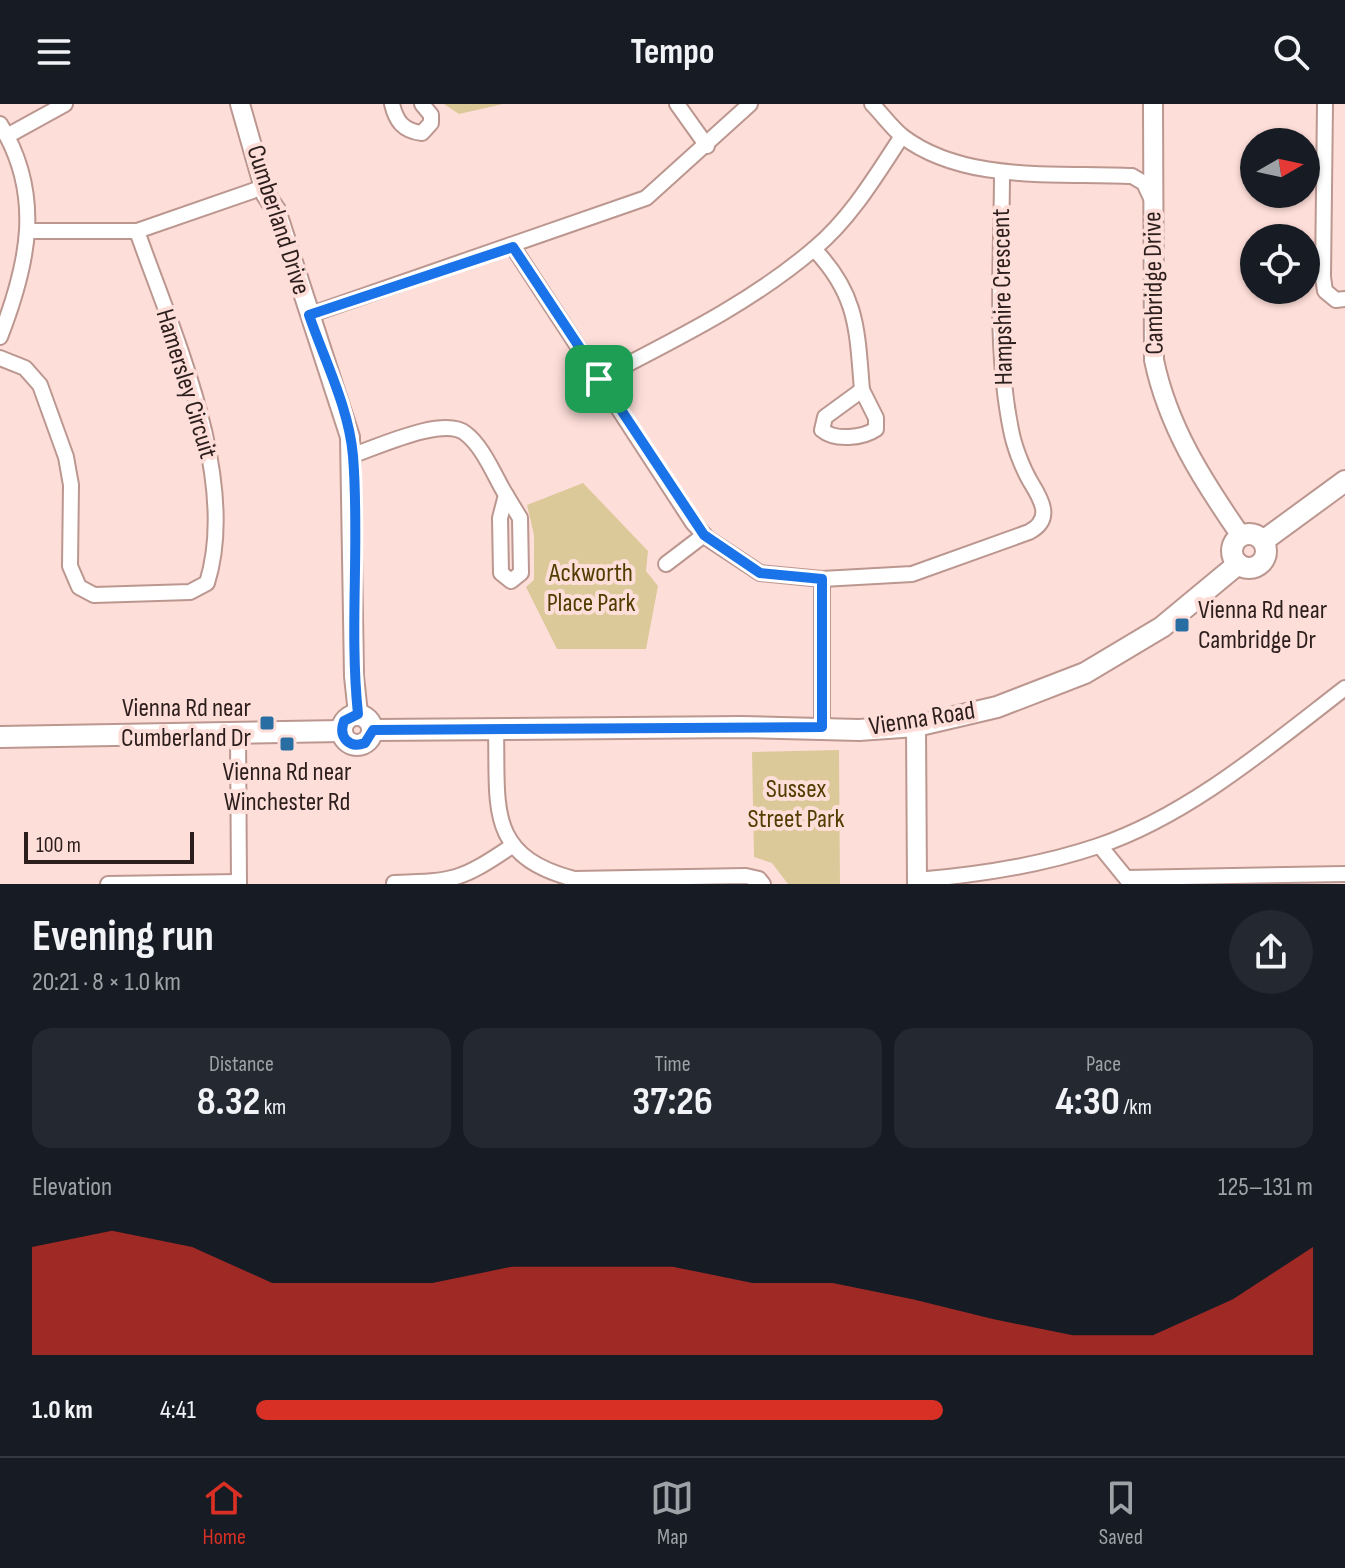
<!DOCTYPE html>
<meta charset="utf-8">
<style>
body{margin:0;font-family:"Sofia Sans Condensed",sans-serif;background:#242831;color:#f1f3f6;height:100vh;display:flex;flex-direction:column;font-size:30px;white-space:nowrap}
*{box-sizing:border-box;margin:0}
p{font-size:26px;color:#9ea1a6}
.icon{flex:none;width:44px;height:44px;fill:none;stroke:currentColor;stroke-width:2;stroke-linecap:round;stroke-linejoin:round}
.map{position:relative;height:780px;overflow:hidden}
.details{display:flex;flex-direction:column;background:#171b24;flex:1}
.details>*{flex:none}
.needle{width:52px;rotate:81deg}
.fabs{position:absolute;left:1240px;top:24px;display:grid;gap:16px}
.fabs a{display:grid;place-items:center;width:80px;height:80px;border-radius:50%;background:#171b24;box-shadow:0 2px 6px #0004;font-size:40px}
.scale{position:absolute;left:24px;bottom:20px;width:170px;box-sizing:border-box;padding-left:8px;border:4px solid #2c1e1c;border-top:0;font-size:22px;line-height:28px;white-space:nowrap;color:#2c1e1c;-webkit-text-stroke:6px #feded9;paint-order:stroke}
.pin{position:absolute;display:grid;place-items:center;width:68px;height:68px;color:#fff;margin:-34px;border-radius:16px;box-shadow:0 4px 12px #0006}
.round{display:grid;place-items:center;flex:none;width:84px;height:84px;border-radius:42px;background:#242831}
.overview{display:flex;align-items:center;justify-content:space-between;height:136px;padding:0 32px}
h1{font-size:44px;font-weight:700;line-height:60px}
.stats{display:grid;grid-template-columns:repeat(3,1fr);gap:12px;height:136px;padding:8px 32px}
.stats div{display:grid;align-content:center;border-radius:20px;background:#242831;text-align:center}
.stats b{font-size:40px;font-weight:700}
.stats small{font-size:22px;font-weight:400}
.stats p{font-size:22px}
.chart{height:224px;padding:16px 32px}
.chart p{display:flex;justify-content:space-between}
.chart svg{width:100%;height:144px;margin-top:8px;fill:#d93025;opacity:.7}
ul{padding:0 32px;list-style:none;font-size:26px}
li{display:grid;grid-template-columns:128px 96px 1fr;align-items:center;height:60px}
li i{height:20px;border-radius:10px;background:#d93025}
header{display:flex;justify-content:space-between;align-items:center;height:104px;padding:0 32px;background:#171b24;font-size:36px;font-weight:700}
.tabs{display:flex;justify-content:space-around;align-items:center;height:112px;border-top:2px solid #363941;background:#171b24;font-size:22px;color:#9ea1a6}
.tabs a{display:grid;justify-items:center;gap:4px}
.tabs .current{color:#d93025}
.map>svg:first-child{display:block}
.green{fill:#dcc99a}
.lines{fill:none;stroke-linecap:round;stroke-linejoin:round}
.minor-casing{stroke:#bb9790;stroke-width:18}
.tertiary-casing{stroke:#bb9790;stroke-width:22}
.secondary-casing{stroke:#bb9790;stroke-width:24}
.minor{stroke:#fff;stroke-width:14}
.tertiary{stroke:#fff;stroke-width:18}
.secondary{stroke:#fff;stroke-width:20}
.route-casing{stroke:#fff;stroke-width:16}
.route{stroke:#1a73e8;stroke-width:10}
.poi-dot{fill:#286ea3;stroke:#feded9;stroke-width:3}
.labels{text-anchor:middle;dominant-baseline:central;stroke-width:8;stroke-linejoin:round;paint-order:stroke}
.street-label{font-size:26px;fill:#2c1e1c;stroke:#feded9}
.park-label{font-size:26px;fill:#503d00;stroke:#feded9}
.poi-label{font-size:26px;fill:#2c1e1c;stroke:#feded9;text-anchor:start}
</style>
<header><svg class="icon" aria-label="menu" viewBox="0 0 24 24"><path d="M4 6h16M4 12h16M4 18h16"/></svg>Tempo<svg class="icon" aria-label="search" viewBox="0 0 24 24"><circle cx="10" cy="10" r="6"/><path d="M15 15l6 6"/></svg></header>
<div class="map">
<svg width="1345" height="780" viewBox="0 0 1345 780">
<rect width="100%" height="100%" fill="#feded9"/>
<g class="green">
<path d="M444,0H503L459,10Z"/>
<path d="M583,379L648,447L646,467L658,482L646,545H557L526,483L534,476V431L527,401Z"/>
<path d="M839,646L840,780H788L772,759L754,753L752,648Z"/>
</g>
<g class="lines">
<g class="minor-casing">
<g id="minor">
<path d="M392,0C396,17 403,27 422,29L431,19V11L422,0"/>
<path d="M677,0L707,42"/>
<path d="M872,0C882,10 891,23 902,32C965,80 1058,68 1132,72L1144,79L1151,94"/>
<path d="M1325,0L1323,173L1325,187L1336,196L1345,195"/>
<path d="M0,20C44,91 28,161 0,233"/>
<path d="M7,32L65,0"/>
<path d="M28,127H137L264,83"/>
<path d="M513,143L693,419L707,434L760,469L822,475L912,470L1029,428C1054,415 1041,395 1030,377C1022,363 1014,342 1011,326C994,242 1002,153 1002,68"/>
<path d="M814,145C858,191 857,226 862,286"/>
<path d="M309,211L646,94L750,0"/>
<path d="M0,254L25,264L40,281L66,353L71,381L70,462L79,483L94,491L190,488L207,479C240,374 172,227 137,127"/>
<path d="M599,275C674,236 751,199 815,144C851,114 877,70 902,32"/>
<path d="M862,286L876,314V325C863,334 835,337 822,326L825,313Z"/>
<path d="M353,351C378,343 443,312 465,329C483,342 495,373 506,391"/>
<path d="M506,391L520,414L521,469L511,477L501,469L500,414Z"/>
<path d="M666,460L704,431"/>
<path d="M822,475V623"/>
<path d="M496,627C498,703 486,752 574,775L746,772L759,775L763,780"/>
<path d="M238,630L239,780"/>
<path d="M1100,742L1126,774L1345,770"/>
<path d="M917,776C978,771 1039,762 1098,742C1188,712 1271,641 1345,584"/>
<path d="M394,779C455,777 460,777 512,742"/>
<path d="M108,780L239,778"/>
</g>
</g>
<g class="tertiary-casing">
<g id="tertiary">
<path d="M240,0L266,91L276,106L350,333L354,572L358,610"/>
<path d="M1153,0L1154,256C1168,323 1203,377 1241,432"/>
<path d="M916,622L917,780"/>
</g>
</g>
<g class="secondary-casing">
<g id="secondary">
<circle cx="1249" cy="447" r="17"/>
<path d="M1263,437L1345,377"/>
<circle cx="357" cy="626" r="15"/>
<path d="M373,626L742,623L859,626L916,622L997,603L1085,569L1162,523L1238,460"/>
<path d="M0,633L342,627"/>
</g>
</g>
<use href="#minor" class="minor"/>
<use href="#tertiary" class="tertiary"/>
<use href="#secondary" class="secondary"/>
</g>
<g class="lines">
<g class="route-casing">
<path id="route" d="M513,143L704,431L760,469L822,475V623L373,626L365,639C349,645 338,633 344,617L358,610C349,524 360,438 353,352C349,304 324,255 309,211Z"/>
</g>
<use href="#route" class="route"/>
</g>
<g class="poi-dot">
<rect x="1174" y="513" width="16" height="16" rx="4"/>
<rect x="259" y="611" width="16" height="16" rx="4"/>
<rect x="279" y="632" width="16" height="16" rx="4"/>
</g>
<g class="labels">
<g class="street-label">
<text transform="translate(278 116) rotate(72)">Cumberland Drive</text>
<text transform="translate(1154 179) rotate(-91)">Cambridge Drive</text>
<text transform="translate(1003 193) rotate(-91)">Hampshire Crescent</text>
<text transform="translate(186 280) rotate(73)">Hamersley Circuit</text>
<text transform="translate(922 615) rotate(-9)">Vienna Road</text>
</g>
<g class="park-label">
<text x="591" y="469">Ackworth<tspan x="591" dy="30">Place Park</tspan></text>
<text x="796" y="685">Sussex<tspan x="796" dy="30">Street Park</tspan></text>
</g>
<g class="poi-label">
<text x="1198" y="506">Vienna Rd near<tspan x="1198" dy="30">Cambridge Dr</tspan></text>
<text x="251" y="604" text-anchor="end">Vienna Rd near<tspan x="251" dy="30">Cumberland Dr</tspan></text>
<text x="287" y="668" text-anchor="middle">Vienna Rd near<tspan x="287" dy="30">Winchester Rd</tspan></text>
</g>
</g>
</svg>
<div class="fabs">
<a><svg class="needle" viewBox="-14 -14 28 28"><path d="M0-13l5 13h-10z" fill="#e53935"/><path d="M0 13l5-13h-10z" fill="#9ea1a6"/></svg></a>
<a><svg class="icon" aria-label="locate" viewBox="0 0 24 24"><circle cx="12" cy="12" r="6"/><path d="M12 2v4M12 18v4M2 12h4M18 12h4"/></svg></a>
</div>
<div class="scale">100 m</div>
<div class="pin" style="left:599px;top:275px;background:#1e9e55"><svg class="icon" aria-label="arrive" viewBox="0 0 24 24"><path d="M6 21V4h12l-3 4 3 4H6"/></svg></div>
</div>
<section class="details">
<div class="overview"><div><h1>Evening run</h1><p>20:21 · 8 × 1.0 km</p></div><a class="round"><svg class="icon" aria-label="share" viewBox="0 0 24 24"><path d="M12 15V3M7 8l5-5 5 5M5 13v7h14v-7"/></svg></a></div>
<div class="stats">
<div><p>Distance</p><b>8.32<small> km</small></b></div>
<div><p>Time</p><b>37:26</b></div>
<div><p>Pace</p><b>4:30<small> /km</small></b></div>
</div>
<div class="chart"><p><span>Elevation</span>125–131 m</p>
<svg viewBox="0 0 160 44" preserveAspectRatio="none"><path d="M0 44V11L10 6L20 11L30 22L40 22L50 22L60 17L70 17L80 17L90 22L100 22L110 27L120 33L130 38L140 38L150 27L160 11V44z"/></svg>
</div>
<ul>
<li><b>1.0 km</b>4:41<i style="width:65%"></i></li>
</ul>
</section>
<nav class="tabs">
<a class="current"><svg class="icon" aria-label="home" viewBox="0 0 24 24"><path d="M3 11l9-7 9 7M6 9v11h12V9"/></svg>Home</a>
<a><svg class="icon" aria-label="map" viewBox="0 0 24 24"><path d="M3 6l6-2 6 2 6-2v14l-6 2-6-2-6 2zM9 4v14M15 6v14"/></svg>Map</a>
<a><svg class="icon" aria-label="saved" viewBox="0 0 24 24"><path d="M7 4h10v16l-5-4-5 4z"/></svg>Saved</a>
</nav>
